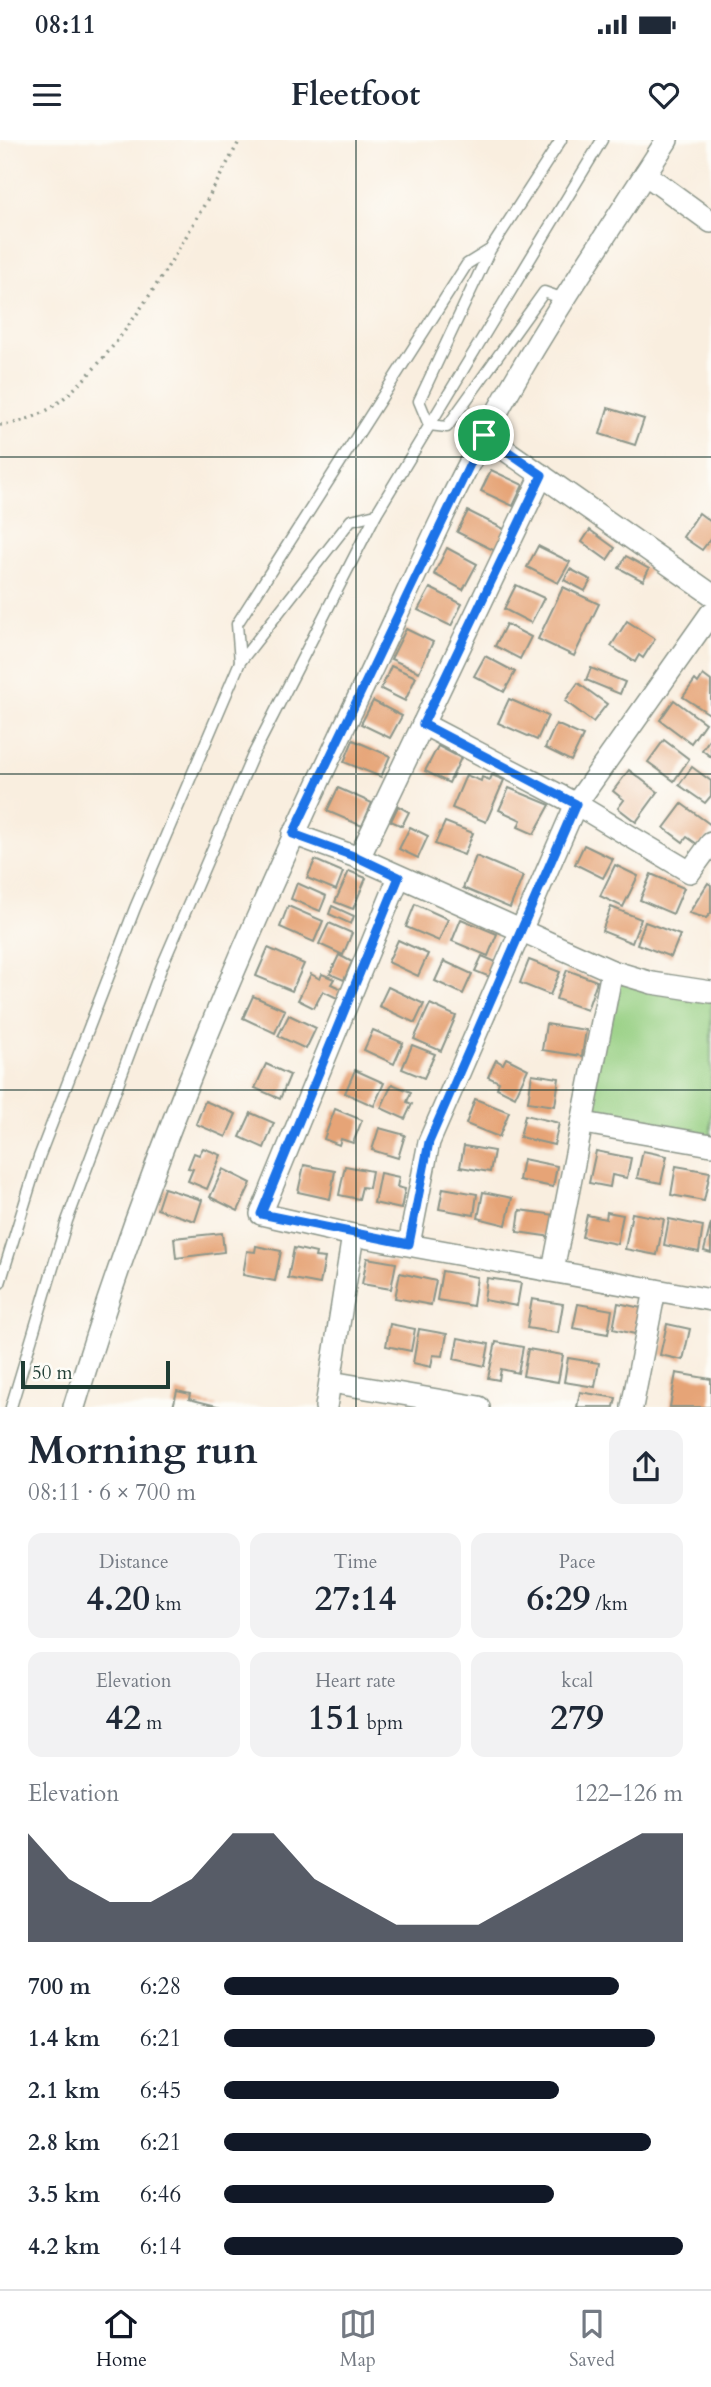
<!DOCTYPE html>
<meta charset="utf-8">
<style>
body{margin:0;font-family:Cardo,serif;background:#f2f2f3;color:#1f2937;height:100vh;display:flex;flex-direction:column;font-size:26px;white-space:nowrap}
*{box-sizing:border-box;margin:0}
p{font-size:23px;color:#747a83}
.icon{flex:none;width:38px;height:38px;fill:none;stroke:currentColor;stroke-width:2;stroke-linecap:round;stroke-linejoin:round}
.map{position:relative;height:1267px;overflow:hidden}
.sheet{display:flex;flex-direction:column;background:#fff;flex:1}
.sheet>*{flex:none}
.scale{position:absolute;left:21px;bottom:18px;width:149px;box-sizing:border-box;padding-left:7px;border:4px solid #1f3d34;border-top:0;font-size:19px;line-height:24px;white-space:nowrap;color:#1f3d34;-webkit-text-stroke:5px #fdfcf7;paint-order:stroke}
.pin{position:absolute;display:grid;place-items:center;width:60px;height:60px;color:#fff;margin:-30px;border:4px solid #fff;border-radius:50%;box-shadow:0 2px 7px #0007}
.round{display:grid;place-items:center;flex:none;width:74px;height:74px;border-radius:14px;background:#f2f2f3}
.head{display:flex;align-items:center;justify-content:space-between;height:119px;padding:0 28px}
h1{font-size:38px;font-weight:700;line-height:52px}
.figures{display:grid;grid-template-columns:repeat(3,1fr);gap:10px;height:119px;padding:7px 28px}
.figures div{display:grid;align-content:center;border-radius:14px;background:#f2f2f3;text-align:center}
.figures b{font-size:35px;font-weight:700}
.figures small{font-size:19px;font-weight:400}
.figures p{font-size:19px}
.chart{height:196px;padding:14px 28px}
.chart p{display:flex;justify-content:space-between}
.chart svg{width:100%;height:126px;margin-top:7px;fill:#111827;opacity:.7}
ul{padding:0 28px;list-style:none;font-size:23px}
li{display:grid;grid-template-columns:112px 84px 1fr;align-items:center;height:52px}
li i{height:18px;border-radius:9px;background:#111827}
.status{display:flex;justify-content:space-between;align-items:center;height:49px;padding:0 35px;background:#fff;direction:ltr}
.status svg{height:19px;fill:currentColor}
header{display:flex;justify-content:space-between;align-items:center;height:91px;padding:0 28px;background:#fff;font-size:32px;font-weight:700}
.dock{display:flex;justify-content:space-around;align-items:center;height:98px;border-top:2px solid #e0e1e3;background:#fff;font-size:19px;color:#747a83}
.dock a{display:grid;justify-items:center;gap:4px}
.dock .selected{color:#111827}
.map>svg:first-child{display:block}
.green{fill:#96cf82;stroke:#5a865b;stroke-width:2}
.building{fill:#e6a477}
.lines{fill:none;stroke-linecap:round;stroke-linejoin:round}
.lane-casing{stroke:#8c968a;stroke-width:13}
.street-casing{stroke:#8c968a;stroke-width:24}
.path{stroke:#8c968a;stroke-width:3.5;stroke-dasharray:2 5;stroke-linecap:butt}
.lane{stroke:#fff;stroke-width:10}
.street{stroke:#fff;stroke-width:21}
.route-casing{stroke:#fff;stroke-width:14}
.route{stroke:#1a73e8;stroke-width:9}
.grid{fill:none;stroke:#1f3d34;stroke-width:2;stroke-opacity:0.55}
</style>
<div class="status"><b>08:11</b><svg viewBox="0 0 49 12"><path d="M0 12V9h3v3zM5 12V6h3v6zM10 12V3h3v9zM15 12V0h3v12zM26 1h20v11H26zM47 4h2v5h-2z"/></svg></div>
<header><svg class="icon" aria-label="menu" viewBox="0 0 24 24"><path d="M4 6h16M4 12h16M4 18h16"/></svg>Fleetfoot<svg class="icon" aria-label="heart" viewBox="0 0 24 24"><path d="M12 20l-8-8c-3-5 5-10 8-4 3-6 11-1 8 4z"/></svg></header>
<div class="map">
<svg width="711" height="1267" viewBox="0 0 711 1267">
<rect width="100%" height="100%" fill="#fdfcf7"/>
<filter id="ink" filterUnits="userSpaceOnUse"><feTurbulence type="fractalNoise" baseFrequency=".0143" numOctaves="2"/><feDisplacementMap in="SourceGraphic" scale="14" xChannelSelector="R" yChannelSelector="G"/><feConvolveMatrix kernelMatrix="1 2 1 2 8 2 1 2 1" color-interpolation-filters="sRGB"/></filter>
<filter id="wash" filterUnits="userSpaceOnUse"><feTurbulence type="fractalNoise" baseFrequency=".00686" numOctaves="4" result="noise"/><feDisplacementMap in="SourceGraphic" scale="28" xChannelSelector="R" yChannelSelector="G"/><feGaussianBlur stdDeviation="1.57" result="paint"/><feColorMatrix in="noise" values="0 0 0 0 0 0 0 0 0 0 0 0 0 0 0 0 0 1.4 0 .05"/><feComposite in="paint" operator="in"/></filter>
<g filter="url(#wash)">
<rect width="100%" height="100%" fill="#f9eedf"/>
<path class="green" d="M612,831L711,852V1005L584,983Z"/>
<g id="blocks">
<g class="building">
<path d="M608,268L644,279L635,305L600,294Z"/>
<path d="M491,330L523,345L513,366L481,351Z"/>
<path d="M468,371L508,391L497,412L457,392Z"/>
<path d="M699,373L711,382V398L702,410L683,397Z"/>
<path d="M590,390L615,408L607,420L582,402Z"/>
<path d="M538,406L570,422L558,443L527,427Z"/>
<path d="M447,408L477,424L463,450L434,434Z"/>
<path d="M626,416L649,429L643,441L619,428Z"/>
<path d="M570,429L591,440L585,451L564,440Z"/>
<path d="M516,445L544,458L531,483L504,469Z"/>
<path d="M563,447L599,464L574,516L538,499Z"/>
<path d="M430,448L462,464L451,486L418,470Z"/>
<path d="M627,481L655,499L643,518L639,515L635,522L611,506Z"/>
<path d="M506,484L531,497L520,519L495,506Z"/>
<path d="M406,489L433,502L419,532L391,519Z"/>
<path d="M485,516L515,532L504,552L474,536Z"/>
<path d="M391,526L416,537L405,561L381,549Z"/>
<path d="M591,528L625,542L620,554L586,540Z"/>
<path d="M703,535L711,541V575L683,557L695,540L698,543Z"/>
<path d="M578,543L607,564L593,582L565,561Z"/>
<path d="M509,559L548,576L537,600L498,583Z"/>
<path d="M674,560L705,583L691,603L660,580Z"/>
<path d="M373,561L402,576L390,598L361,584Z"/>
<path d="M556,584L583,596L571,621L545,608Z"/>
<path d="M711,597V617L702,610Z"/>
<path d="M353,600L390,616L381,637L344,622Z"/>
<path d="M664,600L689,619L674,641L648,622Z"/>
<path d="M438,606L461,618L449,643L425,631Z"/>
<path d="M692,627L711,641V656L705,663L679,645Z"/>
<path d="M629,630L658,652L636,682L618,668L624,660L613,651Z"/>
<path d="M466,635L481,641L482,637L490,640L492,635L504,640L486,682L452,668Z"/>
<path d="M338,648L372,663L362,686L327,671Z"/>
<path d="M509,648L550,665L534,694L518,687L521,680L499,670Z"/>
<path d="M682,664L711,685V691L700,706L687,697L683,702L664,688Z"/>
<path d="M398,666L409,672L402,686L391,681Z"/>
<path d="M445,682L473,693L464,715L435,704Z"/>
<path d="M410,687L428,696L418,718L399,709Z"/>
<path d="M584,705L613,719L603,738L575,724Z"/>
<path d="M476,716L523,736L510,768L463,748Z"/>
<path d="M315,720L343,732L336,750L307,738Z"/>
<path d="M615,725L638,736L623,767L600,756Z"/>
<path d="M349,731L366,738L353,769L335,762Z"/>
<path d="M651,734L684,748L673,774L640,760Z"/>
<path d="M297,743L326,756L320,771L291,759Z"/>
<path d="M708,743L711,745V773L706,778L689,773Z"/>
<path d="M415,764L448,779L439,801L406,787Z"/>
<path d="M288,766L323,781L314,802L280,787Z"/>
<path d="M332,766L354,776L351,784L329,774Z"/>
<path d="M611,767L641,779L632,803L602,791Z"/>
<path d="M461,779L497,794L488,816L452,801Z"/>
<path d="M645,782L680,795L671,817L637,804Z"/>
<path d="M329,783L352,793L343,815L319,804Z"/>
<path d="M398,800L428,814L418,836L388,822Z"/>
<path d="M268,808L304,824L292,851L256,836Z"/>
<path d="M339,815L352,822L344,840L330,834Z"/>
<path d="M482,816L496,822L490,837L475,831Z"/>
<path d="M529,820L560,832L550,855L520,843Z"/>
<path d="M444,821L472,834L463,854L435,841Z"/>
<path d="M567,830L597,841L587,870L556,859Z"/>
<path d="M311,834L320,839L322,834L334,839L331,844L342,849L337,858L323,851L314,868L298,860Z"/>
<path d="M388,847L424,864L415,883L379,866Z"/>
<path d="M253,856L285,870L275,893L243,878Z"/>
<path d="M430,864L456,876L441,911L414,899Z"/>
<path d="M289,875L316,888L306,909L278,896Z"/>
<path d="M546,884L586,890L582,916L542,910Z"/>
<path d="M373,890L403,903L394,924L364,910Z"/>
<path d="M412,905L435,914L424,938L402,929Z"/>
<path d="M506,918L528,929L515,957L497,948L499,942L488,937L496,920L503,924Z"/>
<path d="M266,924L290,935L280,959L255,948Z"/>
<path d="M355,930L384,943L374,966L345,953Z"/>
<path d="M532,934L559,938L555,966L528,962Z"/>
<path d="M392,944L411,952L407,962L412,964L405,979L381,968Z"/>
<path d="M475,959L509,972L499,997L466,984Z"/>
<path d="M205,961L236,974L226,997L196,984Z"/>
<path d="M335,969L362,980L353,1003L341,999L339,1005L324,999Z"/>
<path d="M251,973L274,983L264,1008L240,997Z"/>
<path d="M525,975L559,983L554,1005L520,997Z"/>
<path d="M379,988L405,995L398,1018L372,1010Z"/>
<path d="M464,1006L494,1011L490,1032L460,1027Z"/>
<path d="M203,1008L221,1015L207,1049L188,1041L193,1029L188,1028L194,1013L199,1015Z"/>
<path d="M596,1011L631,1018L627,1038L612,1035L610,1047L589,1043Z"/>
<path d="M643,1011L667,1016L661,1043L637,1038Z"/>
<path d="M523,1019L557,1026L553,1047L519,1040Z"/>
<path d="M304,1025L335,1031L330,1059L298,1052Z"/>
<path d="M345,1026L372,1031L369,1048L362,1047L359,1059L339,1055Z"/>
<path d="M676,1026L710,1032L704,1061L671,1055Z"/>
<path d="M223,1029L251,1043L238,1071L210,1057Z"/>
<path d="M380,1033L399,1037L397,1047L405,1049L401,1069L374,1063Z"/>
<path d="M164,1048L202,1060L195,1081L157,1069Z"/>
<path d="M443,1048L477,1054L474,1075L439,1069Z"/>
<path d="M483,1052L512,1058L506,1085L478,1078Z"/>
<path d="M520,1070L555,1075L552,1097L517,1092Z"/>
<path d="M607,1072L623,1075L617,1104L582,1097L587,1075L606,1079Z"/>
<path d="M632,1073L664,1079L657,1115L625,1109Z"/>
<path d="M669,1079L703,1086L699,1112L664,1105Z"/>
<path d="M711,1083V1113L704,1111Z"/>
<path d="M222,1093L224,1112L176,1118L174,1098Z"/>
<path d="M256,1106L281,1111L275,1141L243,1135L247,1111L255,1112Z"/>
<path d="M294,1108L316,1113L315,1117L325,1118L320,1144L288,1138Z"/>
<path d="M367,1118L396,1123L391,1149L362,1144Z"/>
<path d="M442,1131L477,1137L473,1166L437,1160Z"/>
<path d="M400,1133L436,1141L431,1165L395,1158Z"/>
<path d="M487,1138L521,1143L517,1166L484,1160Z"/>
<path d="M532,1159L563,1164L558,1193L527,1188Z"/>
<path d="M618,1163L641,1168L635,1194L613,1189Z"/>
<path d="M578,1164L612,1170L608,1194L573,1188Z"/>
<path d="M390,1184L415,1189L411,1211L386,1206Z"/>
<path d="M667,1184L690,1189L683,1220L660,1215Z"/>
<path d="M419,1189L447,1194L443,1216L433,1215L431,1227L413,1223Z"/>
<path d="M458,1198L489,1204L485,1226L454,1219Z"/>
<path d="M496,1202L523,1207L518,1233L501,1229L499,1240L488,1238Z"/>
<path d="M528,1209L563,1215L558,1242L523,1236Z"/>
<path d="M568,1218L599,1223L595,1247L564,1242Z"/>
<path d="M676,1233L711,1239V1267H670Z"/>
<path d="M177,1251L190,1254L189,1259L221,1267H173Z"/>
<path d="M580,1252L616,1258L614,1267H577Z"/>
</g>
</g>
</g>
<g filter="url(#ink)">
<use href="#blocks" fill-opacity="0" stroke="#8c968a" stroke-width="2"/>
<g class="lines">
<g class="lane-casing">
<g id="lane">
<path d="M561,0L490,110L419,261L429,285L447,287L544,152L564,159"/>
<path d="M240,522L237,484L467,124L488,111"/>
<path d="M0,1143L39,1017L135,768L240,522L351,380L376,374"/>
<path d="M11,1267L67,1081L162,826L252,617L376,374L602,0"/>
</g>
</g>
<g class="street-casing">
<g id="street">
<path d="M645,34L711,82"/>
<path d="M484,295L711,454"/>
<path d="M423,584L576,664L690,732L711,703"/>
<path d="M293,694L359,718L612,831L652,843L711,852"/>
<path d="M359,718L542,335"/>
<path d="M399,737L261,1074L353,1095L711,1160"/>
<path d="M584,983L711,1005"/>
<path d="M409,1104L429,1002L576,664L711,473"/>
<path d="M553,1130L612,831"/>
<path d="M331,1242L479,1267"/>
<path d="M74,1267C150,1015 255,772 369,535C407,455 442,372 485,294C540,192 605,97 667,0"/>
<path d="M326,1267L353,1095"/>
<path d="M632,1267L655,1150"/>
</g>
</g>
<path class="path" d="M0,285C16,284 41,276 55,265C127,211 196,80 240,0"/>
<use href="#lane" class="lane"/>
<use href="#street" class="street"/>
</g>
</g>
<g class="lines" filter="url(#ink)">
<g class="route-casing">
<path id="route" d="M484,295L542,335L423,584L576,664L429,1002L409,1104L261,1074L399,737L359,718L293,694Z"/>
</g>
<use href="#route" class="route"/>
</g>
<path class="grid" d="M356,0V1267M0,317H711M0,634H711M0,950H711"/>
</svg>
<div class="scale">50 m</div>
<div class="pin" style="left:484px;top:295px;background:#1e9e55"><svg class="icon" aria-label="arrive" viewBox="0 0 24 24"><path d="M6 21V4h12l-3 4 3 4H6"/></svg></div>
</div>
<section class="sheet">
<div class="head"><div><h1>Morning run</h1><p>08:11 · 6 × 700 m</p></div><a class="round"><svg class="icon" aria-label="share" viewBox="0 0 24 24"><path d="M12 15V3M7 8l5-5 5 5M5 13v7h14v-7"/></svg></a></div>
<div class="figures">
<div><p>Distance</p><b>4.20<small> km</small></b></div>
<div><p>Time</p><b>27:14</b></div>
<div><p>Pace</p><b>6:29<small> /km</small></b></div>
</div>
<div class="figures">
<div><p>Elevation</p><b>42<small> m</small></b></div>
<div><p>Heart rate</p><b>151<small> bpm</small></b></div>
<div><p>kcal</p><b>279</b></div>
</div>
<div class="chart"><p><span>Elevation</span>122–126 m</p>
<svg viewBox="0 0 160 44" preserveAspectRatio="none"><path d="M0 44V6L10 22L20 30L30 30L40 22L50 6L60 6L70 22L80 30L90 38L100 38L110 38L120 30L130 22L140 14L150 6L160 6V44z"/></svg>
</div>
<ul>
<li><b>700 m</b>6:28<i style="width:86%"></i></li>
<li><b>1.4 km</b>6:21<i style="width:94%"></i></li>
<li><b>2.1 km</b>6:45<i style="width:73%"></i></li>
<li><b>2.8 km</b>6:21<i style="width:93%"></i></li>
<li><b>3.5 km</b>6:46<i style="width:72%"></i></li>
<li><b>4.2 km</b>6:14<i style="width:100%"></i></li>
</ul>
</section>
<nav class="dock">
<a class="selected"><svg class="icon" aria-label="home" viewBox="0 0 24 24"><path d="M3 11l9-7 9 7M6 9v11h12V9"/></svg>Home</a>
<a><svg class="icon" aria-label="map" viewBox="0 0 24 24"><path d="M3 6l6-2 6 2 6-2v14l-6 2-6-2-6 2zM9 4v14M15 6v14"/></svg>Map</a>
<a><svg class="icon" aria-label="saved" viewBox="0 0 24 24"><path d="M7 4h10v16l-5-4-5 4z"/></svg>Saved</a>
</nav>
